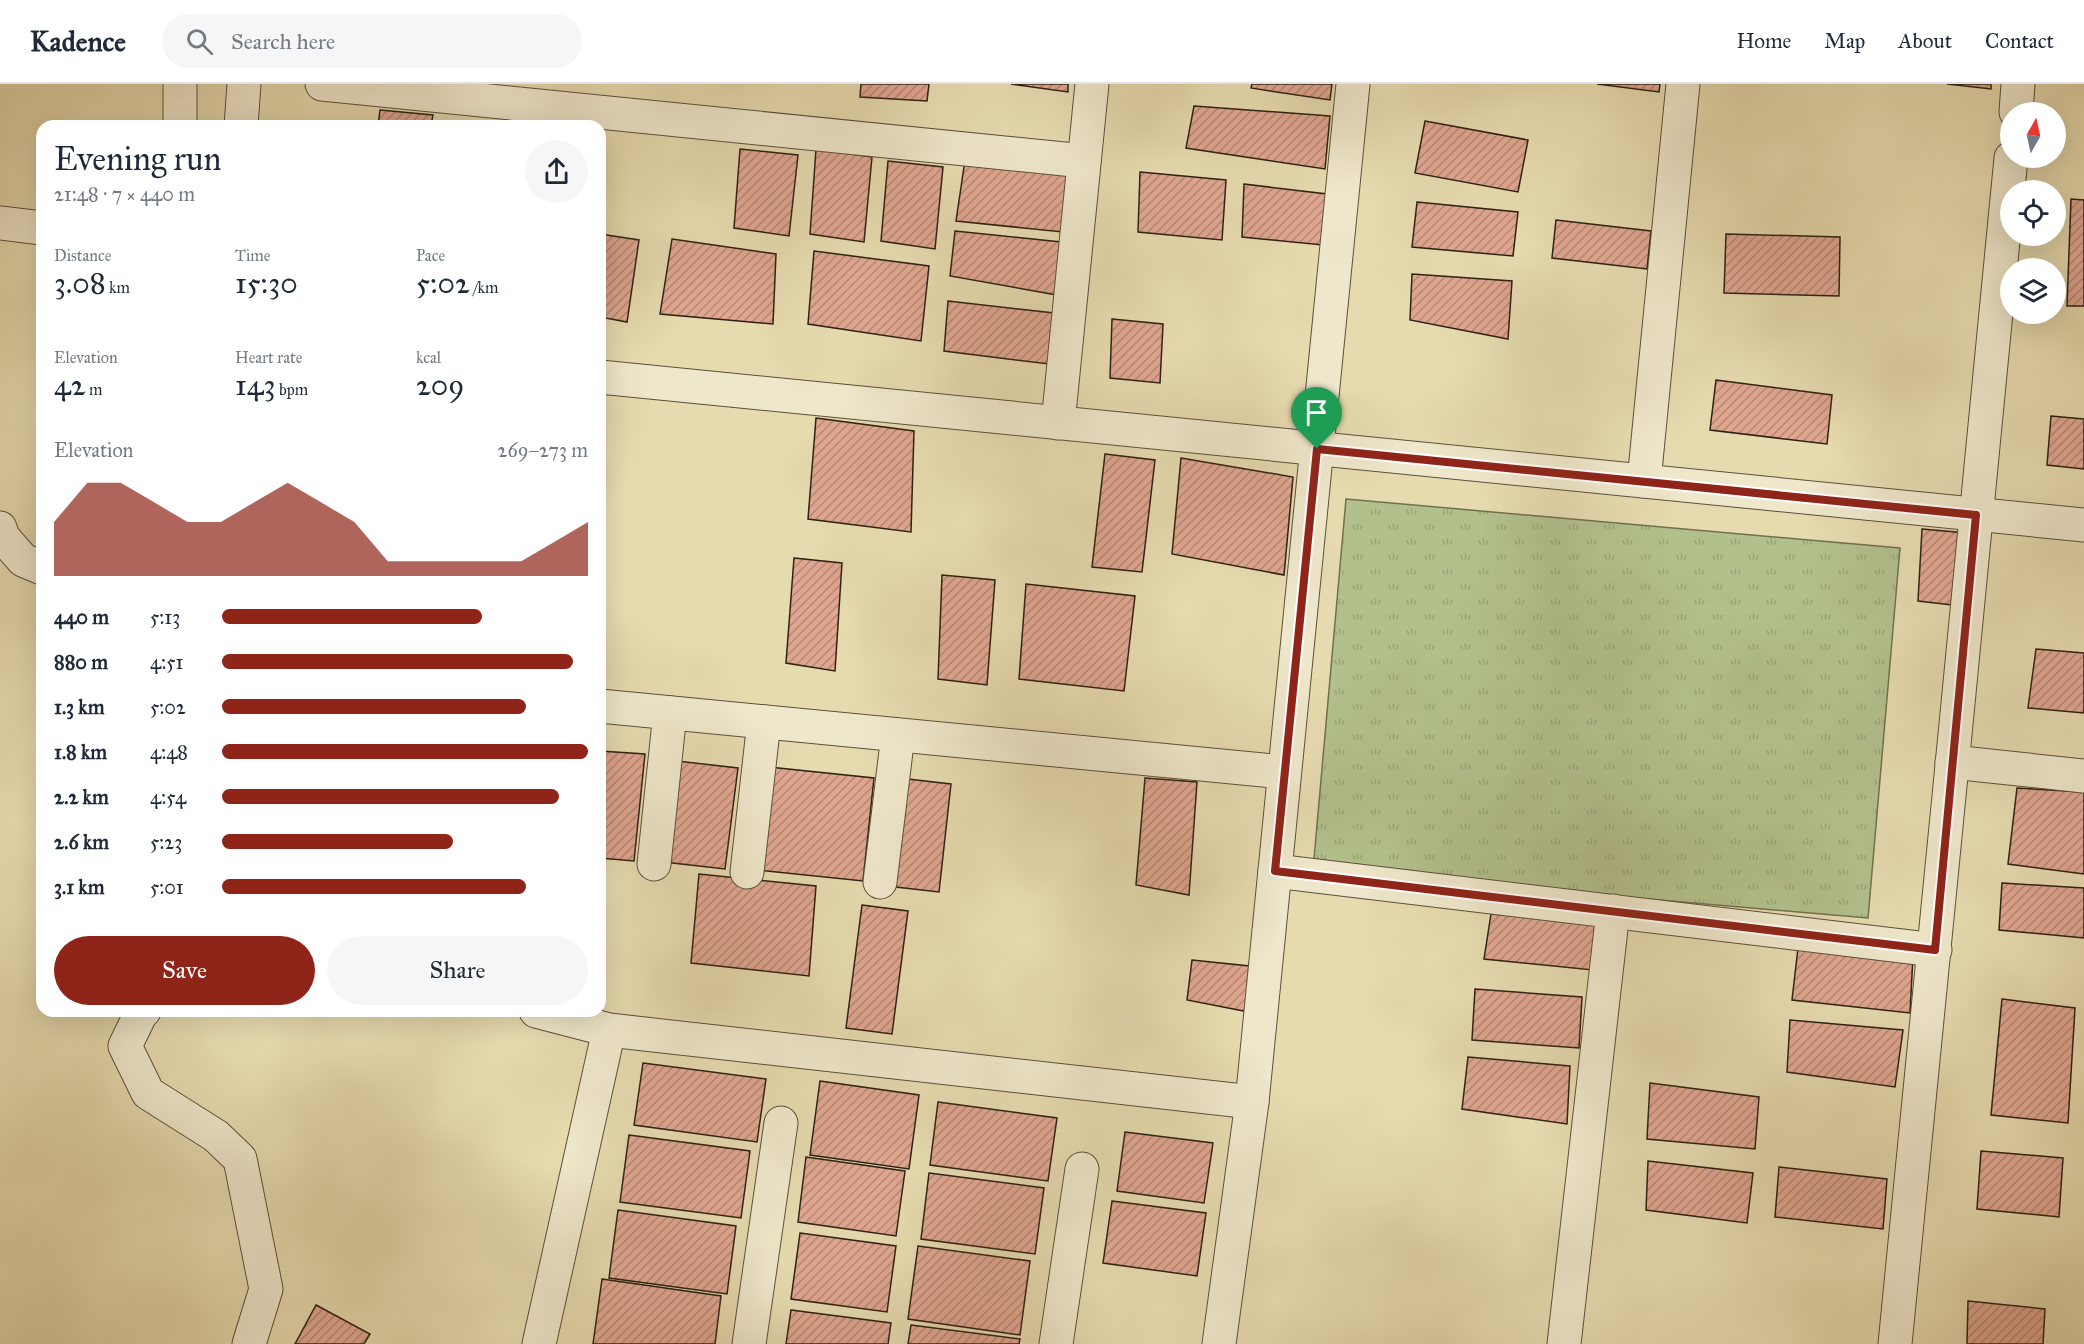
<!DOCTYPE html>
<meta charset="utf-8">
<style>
body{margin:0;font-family:"IM FELL Great Primer",serif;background:#f6f6f7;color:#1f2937;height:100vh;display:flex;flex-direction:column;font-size:22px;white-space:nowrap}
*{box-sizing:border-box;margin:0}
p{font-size:20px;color:#747a83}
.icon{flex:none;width:33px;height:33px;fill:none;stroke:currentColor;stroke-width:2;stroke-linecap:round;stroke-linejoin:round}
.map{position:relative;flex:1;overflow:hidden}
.panel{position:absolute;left:36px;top:36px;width:570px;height:897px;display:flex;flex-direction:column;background:#fff;border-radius:18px;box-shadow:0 6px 24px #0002}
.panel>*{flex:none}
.needle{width:39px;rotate:9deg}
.controls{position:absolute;left:2000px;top:18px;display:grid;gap:12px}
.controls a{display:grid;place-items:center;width:66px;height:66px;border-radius:50%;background:#fff;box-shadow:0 6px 24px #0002;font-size:30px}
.pin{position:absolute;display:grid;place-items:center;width:51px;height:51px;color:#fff;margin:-62px -26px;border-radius:50% 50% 50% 0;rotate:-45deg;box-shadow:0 0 6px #0007}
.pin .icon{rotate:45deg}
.round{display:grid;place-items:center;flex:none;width:63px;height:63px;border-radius:32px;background:#f6f6f7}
.headline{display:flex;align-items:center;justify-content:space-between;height:102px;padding:0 18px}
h1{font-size:33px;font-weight:600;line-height:45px}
.figures{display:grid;grid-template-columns:repeat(3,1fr);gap:9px;height:102px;padding:6px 18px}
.figures div{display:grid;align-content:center}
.figures b{font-size:30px;font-weight:600}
.figures small{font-size:16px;font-weight:400}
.figures p{font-size:16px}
.chart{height:168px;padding:12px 18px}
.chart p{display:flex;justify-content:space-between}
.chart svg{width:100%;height:108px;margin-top:6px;fill:#8f2418;opacity:.7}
.action{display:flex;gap:12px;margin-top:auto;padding:12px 18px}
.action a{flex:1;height:69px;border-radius:36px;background:#8f2418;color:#fff;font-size:24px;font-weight:600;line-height:69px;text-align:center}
.action a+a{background:#f6f6f7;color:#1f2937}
ul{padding:0 18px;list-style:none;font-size:20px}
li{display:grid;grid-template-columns:96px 72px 1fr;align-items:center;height:45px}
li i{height:15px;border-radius:8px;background:#8f2418}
header{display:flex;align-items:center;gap:36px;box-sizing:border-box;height:84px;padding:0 30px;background:#fff;border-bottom:2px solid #e0e1e3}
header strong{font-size:28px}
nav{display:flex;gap:33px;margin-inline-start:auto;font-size:21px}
.search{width:420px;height:54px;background:#f6f6f7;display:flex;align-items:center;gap:15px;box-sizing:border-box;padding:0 21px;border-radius:33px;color:#747a83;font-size:22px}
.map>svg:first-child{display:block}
.park{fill:url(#park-tufts);stroke:#707150;stroke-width:1.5}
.building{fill:url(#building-hatch);stroke:#2d2213;stroke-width:1.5}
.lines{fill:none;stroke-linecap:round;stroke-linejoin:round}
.minor-casing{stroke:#5b503a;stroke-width:35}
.minor{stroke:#efe7cb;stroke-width:33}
.route-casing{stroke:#fff;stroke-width:12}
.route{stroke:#8f2418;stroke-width:8}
</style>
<header>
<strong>Kadence</strong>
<div class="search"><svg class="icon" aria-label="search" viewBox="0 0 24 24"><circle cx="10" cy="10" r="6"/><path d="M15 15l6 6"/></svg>Search here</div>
<nav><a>Home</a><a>Map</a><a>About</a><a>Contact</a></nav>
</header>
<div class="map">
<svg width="2084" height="1260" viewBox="0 0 2084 1260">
<defs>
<pattern id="park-tufts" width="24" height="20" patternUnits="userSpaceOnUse" patternTransform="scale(1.5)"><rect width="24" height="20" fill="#b2c08c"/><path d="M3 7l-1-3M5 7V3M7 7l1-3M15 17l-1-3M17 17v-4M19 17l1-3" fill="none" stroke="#99a578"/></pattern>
<pattern id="building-hatch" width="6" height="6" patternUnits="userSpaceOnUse" patternTransform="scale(1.5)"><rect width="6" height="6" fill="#e0a690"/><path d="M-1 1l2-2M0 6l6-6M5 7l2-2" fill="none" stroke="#b68774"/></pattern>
</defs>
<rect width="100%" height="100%" fill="#e6daaf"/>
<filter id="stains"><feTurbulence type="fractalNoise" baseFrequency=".00333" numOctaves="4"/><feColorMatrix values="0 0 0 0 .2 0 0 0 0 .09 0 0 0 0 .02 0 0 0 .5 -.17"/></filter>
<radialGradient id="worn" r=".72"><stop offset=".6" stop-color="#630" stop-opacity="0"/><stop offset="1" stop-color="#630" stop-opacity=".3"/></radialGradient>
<path class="park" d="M1346,415L1900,464L1868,834L1313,786Z"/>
<g class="building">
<path d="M861,0H929L927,17L860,13Z"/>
<path d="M1011,0H1068V8Z"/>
<path d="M1252,0H1332L1330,16L1251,4Z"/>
<path d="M1597,0H1660L1659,8Z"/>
<path d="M1947,0H1991V5Z"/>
<path d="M1194,22L1330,32L1325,85L1186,64Z"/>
<path d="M380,26L433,31L431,42H378Z"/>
<path d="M1425,37L1528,56L1518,108L1415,89Z"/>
<path d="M740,65L798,71L789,152L734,144Z"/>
<path d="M816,65L872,73L864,158L810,150Z"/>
<path d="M965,76L1067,87L1063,148L956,137Z"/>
<path d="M888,77L943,83L935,165L881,157Z"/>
<path d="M1140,88L1226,96L1222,156L1138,148Z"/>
<path d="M1244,100L1327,110L1323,161L1242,153Z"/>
<path d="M2071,115L2084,116V222H2067Z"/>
<path d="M1417,118L1518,128L1513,172L1412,163Z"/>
<path d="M1556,136L1651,147L1647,185L1552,174Z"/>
<path d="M955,147L1061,158L1057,211L950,192Z"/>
<path d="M600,150L639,156L627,238L600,233Z"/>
<path d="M1726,150L1840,153L1839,212L1724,209Z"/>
<path d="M672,155L776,170L773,240L660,230Z"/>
<path d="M814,167L929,182L921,257L808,240Z"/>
<path d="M1412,190L1512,197L1508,255L1410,236Z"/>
<path d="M948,217L1054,229L1049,280L944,267Z"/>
<path d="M1112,235L1163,240L1160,299L1110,294Z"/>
<path d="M1716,296L1832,311L1827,360L1710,346Z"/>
<path d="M2051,332L2084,335V385L2047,381Z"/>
<path d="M816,334L914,347L911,448L808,435Z"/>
<path d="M1105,370L1155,376L1142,488L1092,483Z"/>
<path d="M1181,374L1293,393L1284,491L1172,470Z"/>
<path d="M1922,445L1967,449L1961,522L1918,517Z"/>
<path d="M794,474L842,479L835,587L786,579Z"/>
<path d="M942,491L995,496L987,601L938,595Z"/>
<path d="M1026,500L1135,512L1124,607L1019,595Z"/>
<path d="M2036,565L2084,569V629L2028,624Z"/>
<path d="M600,667L645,670L634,777L600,774Z"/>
<path d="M677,677L738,684L725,785L664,778Z"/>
<path d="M769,683L874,694L863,797L758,786Z"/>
<path d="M899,694L951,700L939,808L887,802Z"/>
<path d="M1145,694L1197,698L1189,811L1136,801Z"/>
<path d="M2017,704L2084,708V790L2008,780Z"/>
<path d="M699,790L816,802L809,892L691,879Z"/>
<path d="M2002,799L2084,804V854L1999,846Z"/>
<path d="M862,821L908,827L892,950L846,944Z"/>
<path d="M1491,830L1596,838L1593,886L1484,875Z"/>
<path d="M1798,864L1913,872L1910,929L1792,916Z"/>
<path d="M1192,876L1259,883L1254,929L1187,916Z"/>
<path d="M1475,905L1582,913L1579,964L1472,956Z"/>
<path d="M2002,915L2075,924L2068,1039L1991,1031Z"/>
<path d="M1790,936L1903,946L1895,1003L1787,988Z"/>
<path d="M1468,973L1570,982L1567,1040L1462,1025Z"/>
<path d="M643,979L766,995L757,1058L634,1041Z"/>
<path d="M820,997L919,1011L909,1085L810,1071Z"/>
<path d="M1650,999L1759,1013L1755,1065L1647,1055Z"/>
<path d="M938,1018L1057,1034L1048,1097L930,1081Z"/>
<path d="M1125,1048L1213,1059L1204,1119L1117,1107Z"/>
<path d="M629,1051L750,1067L741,1134L620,1118Z"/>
<path d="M1981,1067L2063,1074L2059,1133L1977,1125Z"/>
<path d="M806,1073L905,1087L896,1152L798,1138Z"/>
<path d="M1648,1077L1753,1089L1747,1139L1646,1126Z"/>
<path d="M1779,1083L1887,1095L1883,1145L1775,1133Z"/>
<path d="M929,1089L1044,1104L1035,1170L921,1155Z"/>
<path d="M1112,1117L1206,1129L1197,1192L1103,1179Z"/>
<path d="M618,1126L736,1142L727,1210L609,1194Z"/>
<path d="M800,1149L896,1162L887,1228L791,1215Z"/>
<path d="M918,1162L1030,1177L1020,1251L908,1235Z"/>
<path d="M602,1195L721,1212L715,1260H593Z"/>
<path d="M1968,1217L2045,1225L2043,1260H1967Z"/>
<path d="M316,1221L370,1250L364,1260H295Z"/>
<path d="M791,1226L891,1239L888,1260H786Z"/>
<path d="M911,1241L1020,1255L1019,1260H908Z"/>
</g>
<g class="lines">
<g class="minor-casing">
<g id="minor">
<path d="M180,0V42"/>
<path d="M322,0L1084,77"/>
<path d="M2016,28L2018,0"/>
<path d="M241,42L244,0"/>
<path d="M0,139L42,144"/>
<path d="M600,293L2084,441"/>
<path d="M1058,339L1092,0"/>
<path d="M1644,397L1683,0"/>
<path d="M0,444L3,453L23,476L42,484"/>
<path d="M600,622L1284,688"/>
<path d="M1952,678L2084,692"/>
<path d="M654,780L670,629"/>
<path d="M1275,787L1935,866"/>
<path d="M747,788L764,638"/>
<path d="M880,798L898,651"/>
<path d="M144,927L141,929L125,962L148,1009L216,1052L240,1075L266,1205L249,1260"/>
<path d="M536,927L609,946L1252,1018"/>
<path d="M539,1260L609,946"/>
<path d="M749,1260L781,1039"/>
<path d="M1056,1260L1082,1085"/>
<path d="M1219,1260L1252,1018L1353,0"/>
<path d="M1564,1260L1613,827"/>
<path d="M1895,1260C1935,865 1972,469 2011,74"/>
</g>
</g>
<use href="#minor" class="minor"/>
</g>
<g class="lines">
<g class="route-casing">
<path id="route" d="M1317,365L1976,431L1935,866L1275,787Z"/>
</g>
<use href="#route" class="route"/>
</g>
<rect width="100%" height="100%" filter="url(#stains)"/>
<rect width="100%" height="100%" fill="url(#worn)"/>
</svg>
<div class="controls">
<a><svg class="needle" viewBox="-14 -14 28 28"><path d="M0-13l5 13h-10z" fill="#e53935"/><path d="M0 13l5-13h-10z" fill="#747a83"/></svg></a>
<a><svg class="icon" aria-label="locate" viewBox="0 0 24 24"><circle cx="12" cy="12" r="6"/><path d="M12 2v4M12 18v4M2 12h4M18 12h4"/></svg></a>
<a><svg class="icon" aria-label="layers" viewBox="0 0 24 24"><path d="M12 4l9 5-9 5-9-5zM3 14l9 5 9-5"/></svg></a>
</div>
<div class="pin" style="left:1317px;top:365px;background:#1e9e55"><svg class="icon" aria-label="arrive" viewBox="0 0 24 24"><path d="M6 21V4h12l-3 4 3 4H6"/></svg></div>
<section class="panel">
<div class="headline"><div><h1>Evening run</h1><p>21:48 · 7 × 440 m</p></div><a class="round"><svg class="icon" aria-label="share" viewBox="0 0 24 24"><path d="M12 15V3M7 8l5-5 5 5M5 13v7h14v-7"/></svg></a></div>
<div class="figures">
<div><p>Distance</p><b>3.08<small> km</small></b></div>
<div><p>Time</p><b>15:30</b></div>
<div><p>Pace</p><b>5:02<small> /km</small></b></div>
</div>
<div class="figures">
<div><p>Elevation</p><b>42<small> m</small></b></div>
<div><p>Heart rate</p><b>143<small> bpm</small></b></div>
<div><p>kcal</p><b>209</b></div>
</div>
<div class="chart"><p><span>Elevation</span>269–273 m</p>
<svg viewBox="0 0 160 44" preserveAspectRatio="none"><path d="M0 44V22L10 6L20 6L30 14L40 22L50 22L60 14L70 6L80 14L90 22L100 38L110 38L120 38L130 38L140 38L150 30L160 22V44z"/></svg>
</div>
<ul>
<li><b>440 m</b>5:13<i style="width:71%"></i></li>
<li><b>880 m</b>4:51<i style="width:96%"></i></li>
<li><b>1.3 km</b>5:02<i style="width:83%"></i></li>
<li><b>1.8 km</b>4:48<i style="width:100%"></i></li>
<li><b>2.2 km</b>4:54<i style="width:92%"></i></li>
<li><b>2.6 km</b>5:23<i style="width:63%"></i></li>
<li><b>3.1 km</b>5:01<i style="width:83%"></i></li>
</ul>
<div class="action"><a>Save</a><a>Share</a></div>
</section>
</div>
